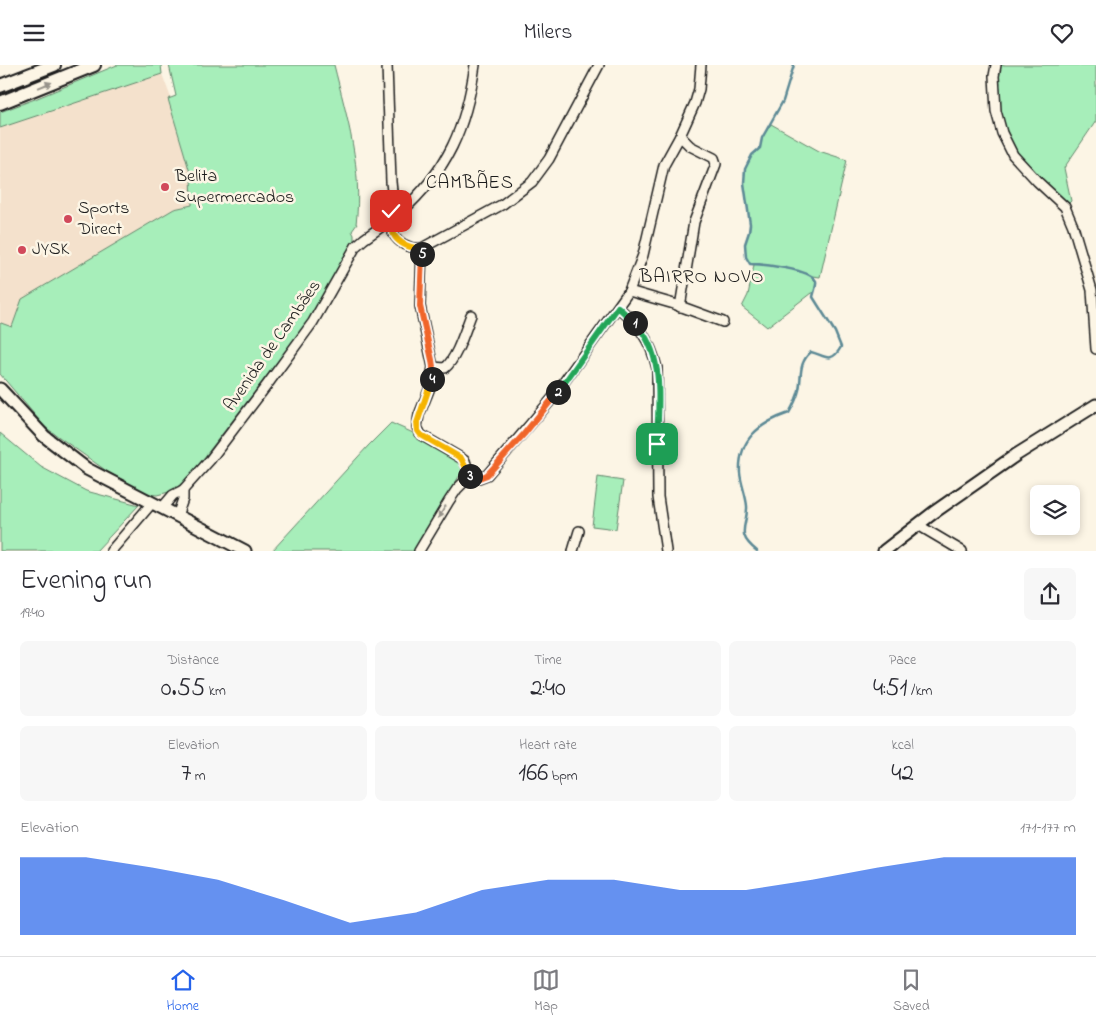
<!DOCTYPE html>
<meta charset="utf-8">
<style>
body{margin:0;font-family:"Indie Flower",sans-serif;background:#f7f7f7;color:#2b2b33;height:100vh;display:flex;flex-direction:column;font-size:19px;white-space:nowrap}
*{box-sizing:border-box;margin:0}
p{font-size:16px;color:#7c7c81}
.icon{flex:none;width:28px;height:28px;fill:none;stroke:currentColor;stroke-width:2;stroke-linecap:round;stroke-linejoin:round}
.map{position:relative;height:486px;overflow:hidden}
.side{display:flex;flex-direction:column;background:#fff;flex:1}
.side>*{flex:none}
.tools{position:absolute;left:1030px;top:420px;display:grid;gap:10px}
.tools a{display:grid;place-items:center;width:50px;height:50px;border-radius:8px;background:#fff;box-shadow:0 2px 8px #0003;font-size:25px}
.pin{position:absolute;display:grid;place-items:center;width:42px;height:42px;color:#fff;margin:-21px;border-radius:10px;box-shadow:0 2px 8px #0006}
.km{position:absolute;width:25px;height:25px;margin:-12px;border-radius:50%;background:#222;color:#fff;font-size:14px;line-height:25px;text-align:center}
.round{display:grid;place-items:center;flex:none;width:52px;height:52px;border-radius:8px;background:#f7f7f7}
.headline{display:flex;align-items:center;justify-content:space-between;height:85px;padding:0 20px}
h1{font-size:28px;font-weight:600;line-height:38px}
.stats{display:grid;grid-template-columns:repeat(3,1fr);gap:8px;height:85px;padding:5px 20px}
.stats div{display:grid;align-content:center;border-radius:8px;background:#f7f7f7;text-align:center}
.stats b{font-size:25px;font-weight:600}
.stats small{font-size:14px;font-weight:400}
.stats p{font-size:14px}
.chart{height:140px;padding:10px 20px}
.chart p{display:flex;justify-content:space-between}
.chart svg{width:100%;height:90px;margin-top:5px;fill:#2563eb;opacity:.7}
header{display:flex;justify-content:space-between;align-items:center;height:65px;padding:0 20px;background:#fff;font-size:22px;font-weight:600}
.tab-bar{display:flex;justify-content:space-around;align-items:center;height:70px;border-top:1px solid #e1e1e2;background:#fff;font-size:14px;color:#7c7c81}
.tab-bar a{display:grid;justify-items:center;gap:2px}
.tab-bar .on{color:#2563eb}
.map>svg:first-child{display:block}
.built{fill:#f4e1cc}
.green{fill:#a7eeba;stroke:#62856b}
.lines{fill:none;stroke-linecap:round;stroke-linejoin:round}
.stream{stroke:#5c8995;stroke-width:2.5}
.minor-casing{stroke:#1c1c1c;stroke-width:12}
.major-casing{stroke:#1c1c1c;stroke-width:15}
.highway-casing{stroke:#1c1c1c;stroke-width:16}
.minor{stroke:#fcf5e5;stroke-width:9}
.major{stroke:#fcf5e5;stroke-width:11}
.highway{stroke:#fcf5e5;stroke-width:12}
.oneway{fill:#97938b}
.split-1-casing{stroke:#fff;stroke-width:10}
.split-2-casing{stroke:#fff;stroke-width:10}
.split-3-casing{stroke:#fff;stroke-width:10}
.split-4-casing{stroke:#fff;stroke-width:10}
.split-5-casing{stroke:#fff;stroke-width:10}
.split-6-casing{stroke:#fff;stroke-width:10}
.split-1{stroke:#22a559;stroke-width:6}
.split-2{stroke:#22a559;stroke-width:6}
.split-3{stroke:#f0652b;stroke-width:6}
.split-4{stroke:#f5b400;stroke-width:6}
.split-5{stroke:#f0652b;stroke-width:6}
.split-6{stroke:#f5b400;stroke-width:6}
.poi-dot{fill:#d1495b;stroke:#fcf5e5;stroke-width:2}
.labels{text-anchor:middle;dominant-baseline:central;stroke-width:5;stroke-linejoin:round;paint-order:stroke}
.poi-label{font-size:18px;fill:#1c1c1c;stroke:#fcf5e5;text-anchor:start}
.street-label{font-size:18px;fill:#1c1c1c;stroke:#fcf5e5}
.neighbourhood-label{font-size:19px;letter-spacing:1px;fill:#1c1c1c;stroke:#fcf5e5}
</style>
<header><svg class="icon" aria-label="menu" viewBox="0 0 24 24"><path d="M4 6h16M4 12h16M4 18h16"/></svg>Milers<svg class="icon" aria-label="heart" viewBox="0 0 24 24"><path d="M12 20l-8-8c-3-5 5-10 8-4 3-6 11-1 8 4z"/></svg></header>
<div class="map">
<svg width="1096" height="486" viewBox="0 0 1096 486">
<rect width="100%" height="100%" fill="#fcf5e5"/>
<filter id="ink" filterUnits="userSpaceOnUse"><feTurbulence type="fractalNoise" baseFrequency=".02" numOctaves="2"/><feDisplacementMap in="SourceGraphic" scale="10" xChannelSelector="R" yChannelSelector="G"/><feConvolveMatrix kernelMatrix="1 2 1 2 8 2 1 2 1" color-interpolation-filters="sRGB"/></filter>
<g filter="url(#ink)">
<path class="built" d="M162,9L171,33L168,35L191,111L192,140L174,144L0,296V63Z"/>
<g class="green">
<path d="M117,0H161L162,9L0,63V47L35,34Z"/>
<path d="M169,0H334C347,52 363,105 356,159H357L352,166L354,170V175L317,243L305,261L190,411L173,426L157,430L148,429L108,407L45,362L0,309V259L1,258L12,262L22,234L174,144L192,140L191,111L168,34L176,31Z"/>
<path d="M996,0H1096V56L1064,103L1071,136L1065,142L1037,116L1002,68Z"/>
<path d="M771,59L819,86L847,95L820,212L812,211L816,218L814,228H811L767,262L742,242L748,230L754,200L750,199L746,192L745,179L749,167L750,159L744,118L745,104L752,90L760,83L762,73Z"/>
<path d="M391,358L411,367L456,394L462,403L461,408L415,486H272L368,381Z"/>
<path d="M0,368L41,402L86,426L139,440L96,486H0Z"/>
<path d="M598,412L623,416L616,464L592,461Z"/>
</g>
<g class="lines">
<path class="stream" d="M757,486C734,468 748,462 747,441C746,430 741,419 740,408C738,374 760,358 789,348C793,341 797,334 799,325C802,311 798,298 811,287C824,290 831,300 841,282L835,267L813,232C814,227 817,220 816,216C811,204 761,199 750,199L746,192L745,179L749,167L750,159L744,118L745,104L752,90L760,83L762,73L783,36L794,0"/>
<g class="minor-casing">
<g id="minor">
<path d="M387,0L391,117L394,145"/>
<path d="M996,0L994,11L996,46L1002,68L1013,90L1037,116L1065,142L1073,161L1092,225L1096,284"/>
<path d="M680,71L690,81L714,93L716,99L694,157L680,242"/>
<circle cx="394" cy="153" r="7"/>
<path d="M400,148C448,105 466,63 475,0"/>
<path d="M393,160V168C399,179 410,184 422,183L503,139L532,117L549,94L599,0"/>
<path d="M422,183L420,241L433,302L429,325L419,350L417,362L421,370L461,393L465,396L470,411"/>
<path d="M629,226L674,239L723,257"/>
<path d="M618,242C639,261 650,274 657,303L658,432L666,486"/>
<path d="M433,302L445,303C457,293 465,265 471,250"/>
<path d="M470,411L479,413L487,410L551,335L629,226L643,190L664,100L680,71L695,38L699,24L701,0"/>
<path d="M162,443L173,430L183,425L210,395L267,320L313,257L356,181L364,174L388,157"/>
<path d="M177,451L183,434V425"/>
<path d="M918,460L962,486"/>
<path d="M111,486L152,438"/>
<path d="M419,486L449,436L457,424L470,411"/>
<path d="M573,486L579,466"/>
</g>
</g>
<g class="major-casing">
<g id="major">
<path d="M0,324L44,371L87,404L245,486"/>
<path d="M884,486L933,448L1016,390L1096,340"/>
</g>
</g>
<g class="highway-casing">
<g id="highway">
<path d="M0,21L54,0"/>
<path d="M0,38L94,0"/>
</g>
</g>
<use href="#minor" class="minor"/>
<use href="#major" class="major"/>
<use href="#highway" class="highway"/>
</g>
<defs><path id="oneway-solid" d="M-6-.8H1V-3.2L6.5 0L1 3.2V.8H-6Z" transform="scale(1.25)"/></defs>
<g class="oneway">
<use href="#oneway-solid" transform="translate(45 20) rotate(-22)"/>
<use href="#oneway-solid" transform="translate(442 447) rotate(121)"/>
</g>
</g>
<g class="lines" filter="url(#ink)">
<g class="split-1-casing">
<path id="split-1" d="M635,258C666,290 658,338 657,379"/>
</g>
<g class="split-2-casing">
<path id="split-2" d="M558,327L618,242L635,258"/>
</g>
<g class="split-3-casing">
<path id="split-3" d="M470,411L479,413L487,410L524,369L558,327"/>
</g>
<g class="split-4-casing">
<path id="split-4" d="M432,314L417,358L418,366L421,370L461,393L470,411"/>
</g>
<g class="split-5-casing">
<path id="split-5" d="M422,189L420,241L432,295L433,302L432,314"/>
</g>
<g class="split-6-casing">
<path id="split-6" d="M391,146C384,150 386,158 393,160C390,176 409,184 422,183V189"/>
</g>
<use href="#split-1" class="split-1"/>
<use href="#split-2" class="split-2"/>
<use href="#split-3" class="split-3"/>
<use href="#split-4" class="split-4"/>
<use href="#split-5" class="split-5"/>
<use href="#split-6" class="split-6"/>
</g>
<g class="poi-dot">
<circle cx="165" cy="122" r="5"/>
<circle cx="68" cy="154" r="5"/>
<circle cx="22" cy="185" r="5"/>
</g>
<g class="labels">
<g class="poi-label">
<text x="175" y="112">Belita<tspan x="175" dy="21">Supermercados</tspan></text>
<text x="78" y="144">Sports<tspan x="78" dy="21">Direct</tspan></text>
<text x="32" y="185">JYSK</text>
</g>
<g class="street-label">
<text transform="translate(273 281) rotate(-55)">Avenida de Cambães</text>
</g>
<g class="neighbourhood-label">
<text x="470" y="118">CAMBÃES</text>
<text x="702" y="212">BAIRRO NOVO</text>
</g>
</g>
</svg>
<div class="tools">
<a><svg class="icon" aria-label="layers" viewBox="0 0 24 24"><path d="M12 4l9 5-9 5-9-5zM3 14l9 5 9-5"/></svg></a>
</div>
<div class="pin" style="left:657px;top:379px;background:#1e9e55"><svg class="icon" aria-label="arrive" viewBox="0 0 24 24"><path d="M6 21V4h12l-3 4 3 4H6"/></svg></div>
<div class="pin" style="left:391px;top:146px;background:#d93025"><svg class="icon" aria-label="check" viewBox="0 0 24 24"><path d="M5 12l5 5 9-10"/></svg></div>
<b class="km" style="left:635px;top:258px">1</b>
<b class="km" style="left:558px;top:327px">2</b>
<b class="km" style="left:470px;top:411px">3</b>
<b class="km" style="left:432px;top:314px">4</b>
<b class="km" style="left:422px;top:189px">5</b>
</div>
<section class="side">
<div class="headline"><div><h1>Evening run</h1><p>19:40</p></div><a class="round"><svg class="icon" aria-label="share" viewBox="0 0 24 24"><path d="M12 15V3M7 8l5-5 5 5M5 13v7h14v-7"/></svg></a></div>
<div class="stats">
<div><p>Distance</p><b>0.55<small> km</small></b></div>
<div><p>Time</p><b>2:40</b></div>
<div><p>Pace</p><b>4:51<small> /km</small></b></div>
</div>
<div class="stats">
<div><p>Elevation</p><b>7<small> m</small></b></div>
<div><p>Heart rate</p><b>166<small> bpm</small></b></div>
<div><p>kcal</p><b>42</b></div>
</div>
<div class="chart"><p><span>Elevation</span>171–177 m</p>
<svg viewBox="0 0 160 44" preserveAspectRatio="none"><path d="M0 44V6L10 6L20 11L30 17L40 27L50 38L60 33L70 22L80 17L90 17L100 22L110 22L120 17L130 11L140 6L150 6L160 6V44z"/></svg>
</div>
</section>
<nav class="tab-bar">
<a class="on"><svg class="icon" aria-label="home" viewBox="0 0 24 24"><path d="M3 11l9-7 9 7M6 9v11h12V9"/></svg>Home</a>
<a><svg class="icon" aria-label="map" viewBox="0 0 24 24"><path d="M3 6l6-2 6 2 6-2v14l-6 2-6-2-6 2zM9 4v14M15 6v14"/></svg>Map</a>
<a><svg class="icon" aria-label="saved" viewBox="0 0 24 24"><path d="M7 4h10v16l-5-4-5 4z"/></svg>Saved</a>
</nav>
